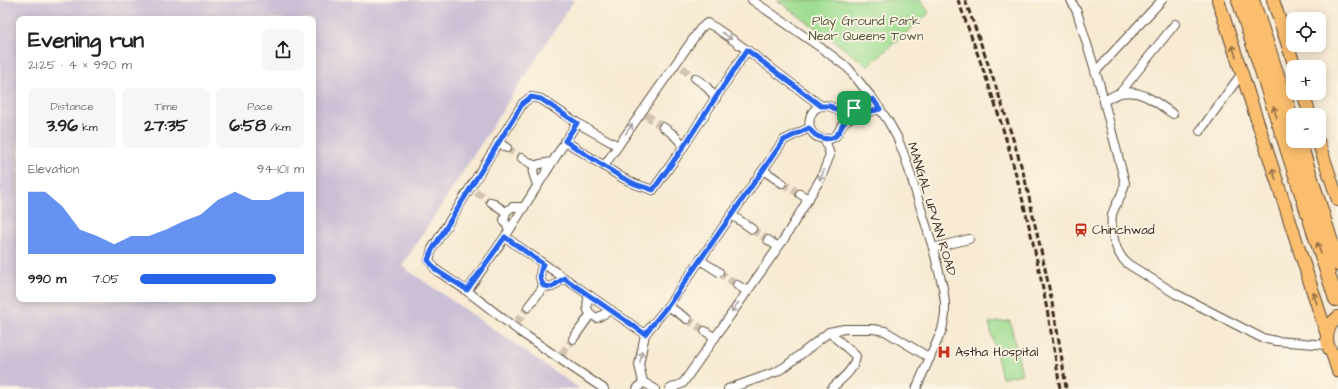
<!DOCTYPE html>
<meta charset="utf-8">
<style>
body{margin:0;font-family:"Architects Daughter",sans-serif;background:#f6f6f6;color:#202124;height:100vh;display:flex;flex-direction:column;font-size:15px;white-space:nowrap}
*{box-sizing:border-box;margin:0}
p{font-size:13px;color:#757577}
.icon{flex:none;width:22px;height:22px;fill:none;stroke:currentColor;stroke-width:2;stroke-linecap:round;stroke-linejoin:round}
.map{position:relative;flex:1;overflow:hidden}
.panel{position:absolute;left:16px;top:16px;width:300px;height:286px;display:flex;flex-direction:column;background:#fff;border-radius:8px;box-shadow:0 2px 10px #0003}
.panel>*{flex:none}
.buttons{position:absolute;left:1286px;top:12px;display:grid;gap:8px}
.buttons a{display:grid;place-items:center;width:40px;height:40px;border-radius:8px;background:#fff;box-shadow:0 2px 10px #0003;font-size:20px}
.pin{position:absolute;display:grid;place-items:center;width:34px;height:34px;color:#fff;margin:-17px;border-radius:8px;box-shadow:0 2px 6px #0006}
.round{display:grid;place-items:center;flex:none;width:42px;height:42px;border-radius:8px;background:#f6f6f6}
.overview{display:flex;align-items:center;justify-content:space-between;height:68px;padding:0 12px}
h1{font-size:22px;font-weight:700;line-height:30px}
.stats{display:grid;grid-template-columns:repeat(3,1fr);gap:6px;height:68px;padding:4px 12px}
.stats div{display:grid;align-content:center;border-radius:8px;background:#f6f6f6;text-align:center}
.stats b{font-size:17px;font-weight:700}
.stats small{font-size:11px;font-weight:400}
.stats p{font-size:11px}
.chart{height:112px;padding:8px 12px}
.chart p{display:flex;justify-content:space-between}
.chart svg{width:100%;height:72px;margin-top:4px;fill:#2563eb;opacity:.7}
ul{padding:0 12px;list-style:none;font-size:13px}
li{display:grid;grid-template-columns:64px 48px 1fr;align-items:center;height:30px}
li i{height:10px;border-radius:5px;background:#2563eb}
.map>svg:first-child{display:block}
.industrial{fill:#cbbfd5;fill-rule:evenodd}
.green{fill:#9fdd92;stroke:#6d8458}
.lines{fill:none;stroke-linecap:round;stroke-linejoin:round}
.street-tunnel{stroke:#d2c4af;stroke-width:8;stroke-dasharray:8 4;stroke-linecap:butt}
.street-casing{stroke:#574739;stroke-width:10}
.primary-casing{stroke:#574739;stroke-width:14}
.highway-casing{stroke:#574739;stroke-width:16}
.street{stroke:#fff;stroke-width:8}
.primary{stroke:#fabe6e;stroke-width:12}
.highway{stroke:#fabe6e;stroke-width:14}
.rail{stroke:#3b2a1e;stroke-width:3;stroke-dasharray:6 3;stroke-linecap:butt}
.oneway{stroke:#a79f9a}
.oneway2{stroke:#916d42}
.route-casing{stroke:#fff;stroke-width:8}
.route{stroke:#2563eb;stroke-width:5}
.labels{text-anchor:middle;dominant-baseline:central;stroke-width:3.5;stroke-linejoin:round;paint-order:stroke}
.park-label{font-size:13px;fill:#54573b;stroke:#fcf5e5}
.street-label{font-size:13px;fill:#3b2a1e;stroke:#fcf5e5}
.poi-label{font-size:13px;fill:#3b2a1e;stroke:#fcf5e5;text-anchor:start}
</style>
<div class="map">
<svg width="1338" height="389" viewBox="0 0 1338 389">
<rect width="100%" height="100%" fill="#fcf5e5"/>
<filter id="ink" filterUnits="userSpaceOnUse"><feTurbulence type="fractalNoise" baseFrequency=".025" numOctaves="2"/><feDisplacementMap in="SourceGraphic" scale="8" xChannelSelector="R" yChannelSelector="G"/><feConvolveMatrix kernelMatrix="1 2 1 2 8 2 1 2 1" color-interpolation-filters="sRGB"/></filter>
<filter id="wash" filterUnits="userSpaceOnUse"><feTurbulence type="fractalNoise" baseFrequency=".012" numOctaves="4" result="noise"/><feDisplacementMap in="SourceGraphic" scale="16" xChannelSelector="R" yChannelSelector="G"/><feGaussianBlur stdDeviation="0.9" result="paint"/><feColorMatrix in="noise" values="0 0 0 0 0 0 0 0 0 0 0 0 0 0 0 0 0 1.4 0 .05"/><feComposite in="paint" operator="in"/></filter>
<g filter="url(#wash)">
<rect width="100%" height="100%" fill="#f8ead3"/>
<path class="industrial" d="M0,0H574L402,266L580,389H0ZM19,19H313V299H19Z"/>
<g class="green">
<path d="M777,0H921L929,13L868,66Z"/>
<path d="M1010,321L1022,374L1002,378L989,323Z"/>
</g>
</g>
<g filter="url(#ink)">
<g class="lines">
<g class="street-tunnel">
<path d="M682,68L695,78"/>
<path d="M646,115L663,127"/>
<path d="M507,148L522,158"/>
<path d="M782,183L800,194"/>
<path d="M476,192L491,202"/>
<path d="M752,229L768,240"/>
<path d="M719,272L737,285"/>
<path d="M687,319L705,331"/>
<path d="M517,322L528,307"/>
<path d="M562,354L573,339"/>
</g>
<g class="street-casing">
<g id="street">
<path d="M752,0L827,52L848,68L873,99L888,121L897,137L906,160L933,248L943,288L945,303V315L942,330L916,389"/>
<path d="M1071,0L1077,12L1100,86L1125,183C1124,187 1123,191 1121,195C1118,202 1114,207 1112,215C1110,230 1115,254 1128,264L1176,294L1262,338L1276,341L1328,345"/>
<path d="M1095,72L1162,0"/>
<path d="M695,78L705,85L716,98"/>
<path d="M1120,93L1175,24"/>
<path d="M873,99L841,112C837,110 833,107 829,106C806,101 801,139 826,139C840,139 838,128 845,121C852,115 871,111 880,109"/>
<path d="M1104,101C1109,98 1115,94 1121,93C1142,89 1157,103 1173,114"/>
<path d="M663,127L673,134L684,146"/>
<path d="M1200,131L1242,73"/>
<path d="M565,141L621,177L635,184L653,190L680,152L747,50"/>
<path d="M498,142L507,148"/>
<path d="M522,158L535,166"/>
<path d="M604,166L618,146"/>
<path d="M763,170L782,183"/>
<path d="M537,185L533,173L535,166L540,164L552,162"/>
<path d="M800,194L809,199"/>
<path d="M491,202L506,212"/>
<path d="M732,215L752,229"/>
<path d="M509,230L504,220L506,212L512,207H524"/>
<path d="M505,237L645,334"/>
<path d="M768,240L778,247"/>
<path d="M933,248L969,239"/>
<path d="M700,260L719,272"/>
<path d="M543,264C540,272 538,278 544,286L552,287L564,278"/>
<path d="M737,285L747,291"/>
<path d="M467,291L505,237L577,123"/>
<path d="M589,295C586,307 585,312 597,318L611,310"/>
<path d="M668,306L687,319"/>
<path d="M528,307L544,286"/>
<path d="M705,331L715,338"/>
<path d="M829,332L856,356C854,371 841,379 831,389"/>
<path d="M573,339L590,315"/>
<path d="M604,389L519,331L467,291L436,270L429,260L432,249L523,103L531,97L541,99L577,123L618,146L700,29L707,23L716,28L747,50L821,106"/>
<path d="M637,389L643,382"/>
<path d="M655,389L643,382L639,365L645,334L668,306L784,140L809,128"/>
<path d="M670,389L683,383L784,239L821,178L830,155L825,139"/>
<path d="M728,389L776,372L786,366L829,332L844,329H873L885,331L930,358"/>
</g>
</g>
<g class="primary-casing">
<g id="primary">
<path d="M1218,0L1327,335"/>
<path d="M1273,0L1295,67"/>
<path d="M1303,93L1310,115"/>
<path d="M1318,141L1338,200"/>
<path d="M1338,317C1324,328 1323,348 1338,359"/>
<path d="M1332,353L1338,371"/>
</g>
</g>
<g class="highway-casing">
<g id="highway">
<path d="M1239,0L1336,299"/>
<path d="M1252,0L1293,123"/>
<path d="M1299,141L1338,264"/>
</g>
</g>
<use href="#street" class="street"/>
<use href="#primary" class="primary"/>
<use href="#highway" class="highway"/>
<g class="rail">
<path d="M958,0C979,58 1001,116 1016,175C1035,245 1050,317 1060,389"/>
<path d="M965,0C986,57 1006,114 1023,172C1028,190 1031,208 1035,225C1048,279 1059,334 1066,389"/>
</g>
</g>
<defs><path id="oneway-shaft" d="M-6 0H5M1.5-3L5.5 0L1.5 3" fill="none" stroke-width="1.6" stroke-linecap="round" stroke-linejoin="round"/></defs>
<g class="oneway">
<use href="#oneway-shaft" transform="translate(727 36) rotate(36)"/>
<use href="#oneway-shaft" transform="translate(629 129) rotate(-55)"/>
<use href="#oneway-shaft" transform="translate(822 175) rotate(114)"/>
<use href="#oneway-shaft" transform="translate(735 307) rotate(125)"/>
<use href="#oneway-shaft" transform="translate(641 357) rotate(-78)"/>
</g>
<g class="oneway2">
<use href="#oneway-shaft" transform="translate(1234 51) rotate(-108)"/>
<use href="#oneway-shaft" transform="translate(1275 112) rotate(-108)"/>
<use href="#oneway-shaft" transform="translate(1274 174) rotate(-108)"/>
<use href="#oneway-shaft" transform="translate(1319 248) rotate(-108)"/>
<use href="#oneway-shaft" transform="translate(1315 298) rotate(-108)"/>
</g>
</g>
<g class="lines" filter="url(#ink)">
<g class="route-casing">
<path id="route" d="M747,50L821,106H830L840,112L873,99L880,109C870,112 857,114 848,119C843,122 842,127 839,132C831,144 815,138 809,128L784,140L670,303L645,334L564,278L552,287L544,286C538,278 540,272 543,264L505,237L467,290L436,270L428,260L432,250L512,121L523,103L531,97L541,99L577,123L565,141L621,177L635,184L653,190L680,152Z"/>
</g>
<use href="#route" class="route"/>
</g>
<defs>
<g id="station-bare" transform="scale(1.08)"><path d="M-3-6H3Q5-6 5-4V2Q5 4 3 4L4.5 6H3L1.5 4h-3L-3 6H-4.5L-3 4Q-5 4-5 2V-4Q-5-6-3-6ZM-3.5-4v3h7v-3ZM-3.5 1v1.5H-2V1ZM2 1v1.5H3.5V1Z" fill="#c8321e" stroke="#fcf5e5" stroke-width="2.5" paint-order="stroke"/></g>
<g id="hospital-bare" transform="scale(1.08)"><path d="M-5-5h3v3.5h4V-5h3V5h-3V1.5h-4V5h-3Z" fill="#c8321e" stroke="#fcf5e5" stroke-width="2.5" paint-order="stroke"/></g>
</defs>
<g fill-rule="evenodd">
<use href="#station-bare" x="1081" y="230"/>
<use href="#hospital-bare" x="944" y="352"/>
</g>
<g class="labels">
<g class="park-label">
<text x="866" y="21">Play Ground Park<tspan x="866" dy="15">Near Queens Town</tspan></text>
</g>
<g class="street-label">
<text transform="translate(932 209) rotate(73)">MANGAL UPVAN ROAD</text>
</g>
<g class="poi-label">
<text x="1092" y="230">Chinchwad</text>
<text x="955" y="352">Astha Hospital</text>
</g>
</g>
</svg>
<div class="buttons">
<a><svg class="icon" aria-label="locate" viewBox="0 0 24 24"><circle cx="12" cy="12" r="6"/><path d="M12 2v4M12 18v4M2 12h4M18 12h4"/></svg></a>
<a>+</a>
<a>−</a>
</div>
<div class="pin" style="left:854px;top:108px;background:#1e9e55"><svg class="icon" aria-label="arrive" viewBox="0 0 24 24"><path d="M6 21V4h12l-3 4 3 4H6"/></svg></div>
<section class="panel">
<div class="overview"><div><h1>Evening run</h1><p>21:25 · 4 × 990 m</p></div><a class="round"><svg class="icon" aria-label="share" viewBox="0 0 24 24"><path d="M12 15V3M7 8l5-5 5 5M5 13v7h14v-7"/></svg></a></div>
<div class="stats">
<div><p>Distance</p><b>3.96<small> km</small></b></div>
<div><p>Time</p><b>27:35</b></div>
<div><p>Pace</p><b>6:58<small> /km</small></b></div>
</div>
<div class="chart"><p><span>Elevation</span>94–101 m</p>
<svg viewBox="0 0 160 44" preserveAspectRatio="none"><path d="M0 44V6L10 6L20 15L30 29L40 33L50 38L60 33L70 33L80 29L90 24L100 20L110 11L120 6L130 11L140 11L150 6L160 6V44z"/></svg>
</div>
<ul>
<li><b>990 m</b>7:05<i style="width:83%"></i></li>
</ul>
</section>
</div>
